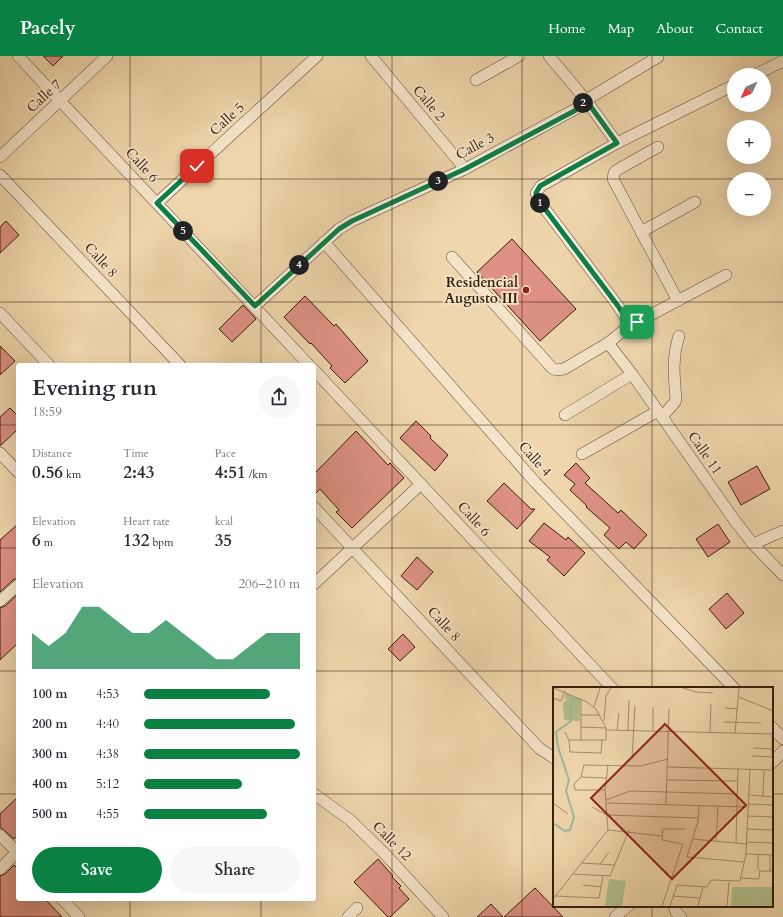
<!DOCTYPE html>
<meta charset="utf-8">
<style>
body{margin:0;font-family:Cardo,serif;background:#f7f7f7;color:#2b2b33;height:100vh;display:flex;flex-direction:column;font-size:15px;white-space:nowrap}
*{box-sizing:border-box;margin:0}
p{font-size:13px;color:#7c7c81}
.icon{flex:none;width:22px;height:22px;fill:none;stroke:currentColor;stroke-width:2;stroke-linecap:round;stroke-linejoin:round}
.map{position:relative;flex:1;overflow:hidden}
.side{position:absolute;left:16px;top:307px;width:300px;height:538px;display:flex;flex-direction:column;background:#fff;border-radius:4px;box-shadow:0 4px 16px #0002}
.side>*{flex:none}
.needle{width:26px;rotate:225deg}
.buttons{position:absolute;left:727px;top:12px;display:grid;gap:8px}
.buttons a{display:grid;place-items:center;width:44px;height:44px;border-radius:50%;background:#fff;box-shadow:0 4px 16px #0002;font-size:20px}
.pin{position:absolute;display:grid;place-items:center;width:34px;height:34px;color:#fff;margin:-17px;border-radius:8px;box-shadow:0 2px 6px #0006}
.km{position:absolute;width:20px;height:20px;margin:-10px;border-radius:50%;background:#222;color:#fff;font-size:11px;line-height:20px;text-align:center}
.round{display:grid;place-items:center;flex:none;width:42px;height:42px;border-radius:21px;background:#f7f7f7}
.head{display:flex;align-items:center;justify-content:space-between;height:68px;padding:0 16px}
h1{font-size:22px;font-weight:700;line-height:30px}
.figures{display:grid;grid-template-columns:repeat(3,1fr);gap:6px;height:68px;padding:4px 16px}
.figures div{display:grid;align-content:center}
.figures b{font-size:17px;font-weight:700}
.figures small{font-size:11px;font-weight:400}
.figures p{font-size:11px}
.chart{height:112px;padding:8px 16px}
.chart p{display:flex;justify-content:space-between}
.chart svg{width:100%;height:72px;margin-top:4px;fill:#0b8043;opacity:.7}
.cta{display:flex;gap:8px;margin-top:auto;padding:8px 16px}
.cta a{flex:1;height:46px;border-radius:24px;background:#0b8043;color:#fff;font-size:16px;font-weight:700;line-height:46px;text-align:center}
.cta a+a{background:#f7f7f7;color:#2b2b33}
ul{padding:0 16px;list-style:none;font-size:13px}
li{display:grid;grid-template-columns:64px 48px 1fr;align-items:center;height:30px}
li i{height:10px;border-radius:5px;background:#0b8043}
header{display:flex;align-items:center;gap:24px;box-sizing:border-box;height:56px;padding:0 20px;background:#0b8043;color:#fff}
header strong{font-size:19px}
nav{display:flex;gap:22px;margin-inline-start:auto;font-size:14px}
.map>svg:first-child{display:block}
.building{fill:#de9184;stroke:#361e0b}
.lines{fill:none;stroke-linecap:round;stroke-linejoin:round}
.minor-casing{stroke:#644c33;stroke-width:12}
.minor{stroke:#f5e4c9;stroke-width:11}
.route-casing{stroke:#fff;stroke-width:8}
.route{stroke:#0b8043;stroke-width:5}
.grid{fill:none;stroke:#361e0b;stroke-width:1;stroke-opacity:0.55}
.poi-dot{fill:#8f2418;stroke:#f5e4c9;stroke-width:1.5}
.labels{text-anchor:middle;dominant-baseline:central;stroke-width:3.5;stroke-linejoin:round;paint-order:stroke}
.street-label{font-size:14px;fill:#361e0b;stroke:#f5e4c9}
.poi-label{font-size:14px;font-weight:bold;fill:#361e0b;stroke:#f5e4c9;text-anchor:end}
.inset-river{fill:none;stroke:#9ab9a5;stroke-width:2}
.inset-road{fill:none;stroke:#a58c6c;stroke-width:1}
.view{fill:#8f2418;fill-opacity:0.15;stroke:#8f2418;stroke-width:2}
.inset-edge{fill:none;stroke:#361e0b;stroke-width:2}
</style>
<header>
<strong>Pacely</strong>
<nav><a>Home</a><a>Map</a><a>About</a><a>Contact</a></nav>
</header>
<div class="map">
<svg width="783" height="861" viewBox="0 0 783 861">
<rect width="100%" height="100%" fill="#efd6ac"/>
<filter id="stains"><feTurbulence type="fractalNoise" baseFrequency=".005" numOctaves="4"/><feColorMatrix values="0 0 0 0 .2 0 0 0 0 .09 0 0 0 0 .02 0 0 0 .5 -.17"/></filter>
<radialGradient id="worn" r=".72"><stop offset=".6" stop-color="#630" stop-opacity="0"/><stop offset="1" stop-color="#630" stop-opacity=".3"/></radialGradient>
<g class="building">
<path d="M43,0H63L53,10Z"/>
<path d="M6,165L19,179L0,197V171Z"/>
<path d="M512,183L576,253L540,285L477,216Z"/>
<path d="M305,240L334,270L336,268L368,305L345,327L330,312L332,310L311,287L310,288L284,261Z"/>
<path d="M243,249L256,263L232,286L219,273Z"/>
<path d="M0,290L15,305L0,319Z"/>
<path d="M10,352L18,360V373L0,390V361Z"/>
<path d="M416,365L431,380L430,382L448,399L435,415L400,382Z"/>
<path d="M356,375L388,409L390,407L404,422L352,472L336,456L339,454L320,433L314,439V418Z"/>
<path d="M576,407L590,422L585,427L618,457L621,454L647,479L634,493L626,486L619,493L604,479L610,472L586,451L587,450L570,434L575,428L564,419Z"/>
<path d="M757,410L770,433L741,449L728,426Z"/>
<path d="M504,427L531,453H535L517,473L487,445Z"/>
<path d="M544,467L566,484L568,481L585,497L564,520L547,504L550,501L529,485Z"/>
<path d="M18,468V522L13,524L0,536V484Z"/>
<path d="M718,468L730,486L708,501L696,483Z"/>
<path d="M417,501L433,516L417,534L401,520Z"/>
<path d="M727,537L744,557L726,573L709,553Z"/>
<path d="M18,538V587L0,604V552L5,550Z"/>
<path d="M403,578L415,591L400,605L388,593Z"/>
<path d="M18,741V779L14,783L0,771V758Z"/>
<path d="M378,803L393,820L392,821L401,830L399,832L409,843L390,861H388L354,826Z"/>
<path d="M14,809L18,813V843H45L62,861H0V820L5,818Z"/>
<path d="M535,832L563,861H504Z"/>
<path d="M491,848L503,861H477Z"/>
</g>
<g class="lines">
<g class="minor-casing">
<g id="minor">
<path d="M18,0L309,309"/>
<path d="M371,0L465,113"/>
<path d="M755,19L783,5"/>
<path d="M476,24L519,0"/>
<path d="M617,87L586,44L658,1"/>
<path d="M658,91L617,114L614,117L613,123L678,245"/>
<path d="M0,101L107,0"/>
<path d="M0,119L180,309"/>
<path d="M157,147L317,0"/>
<path d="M641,176L695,146"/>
<path d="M324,186L535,426L734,632"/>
<path d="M452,201L552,312L556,314L564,313L608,287L628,271L627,264L618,250L539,145L536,137L541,130L617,87L734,29"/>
<path d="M255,250L339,173L352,165L465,113L579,51L586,44L549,0"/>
<path d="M0,257L49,309"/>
<path d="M628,271L726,219"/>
<path d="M608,287L632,318L735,465L753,488L783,519"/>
<path d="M314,314L612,632"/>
<path d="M565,359L632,318"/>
<path d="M662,361L675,346L676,343C674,321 672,301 679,280"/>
<path d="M0,397L18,416"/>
<path d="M582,398L658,355"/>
<path d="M314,451L539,692L554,702"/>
<path d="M753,488L783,475"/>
<path d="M314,528L421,428"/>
<path d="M0,545L18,529"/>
<path d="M772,671L783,683"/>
<path d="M772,707L783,695"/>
<path d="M314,738L350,764L384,797L443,861"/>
<path d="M0,779L18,797"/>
<path d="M0,813L18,795"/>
<path d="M62,843L79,861"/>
<path d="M674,850L676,856L681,861"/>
<path d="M348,861L357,852"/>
<path d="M615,861L628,850"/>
</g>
</g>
<use href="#minor" class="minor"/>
</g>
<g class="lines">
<g class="route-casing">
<path id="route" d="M197,110L157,147L255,250L339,173L352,165L465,113L576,54L586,44L617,87L540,130L536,137V141L618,250L627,264L628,271L637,266"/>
</g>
<use href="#route" class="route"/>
</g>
<path class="grid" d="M130,0V309M261,0V309M392,0V861M522,0V861M652,0V632M0,123H734M734,123H764M764,123H783M0,246H783M0,369H18M314,369H783M0,492H18M314,492H783M0,615H18M314,615H783M0,738H18M314,738H554M772,738H783M130,843V861M261,843V861M652,850V861"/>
<circle class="poi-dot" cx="526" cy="234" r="4"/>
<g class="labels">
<g class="street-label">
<text transform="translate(44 40) rotate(-43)">Calle 7</text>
<text transform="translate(429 47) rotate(50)">Calle 2</text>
<text transform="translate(227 63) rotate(-43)">Calle 5</text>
<text transform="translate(475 90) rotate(-28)">Calle 3</text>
<text transform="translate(142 109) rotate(47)">Calle 6</text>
<text transform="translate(101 204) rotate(47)">Calle 8</text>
<text transform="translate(705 397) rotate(55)">Calle 11</text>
<text transform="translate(535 403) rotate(48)">Calle 4</text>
<text transform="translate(474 463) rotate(47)">Calle 6</text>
<text transform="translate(444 568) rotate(47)">Calle 8</text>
<text transform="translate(392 785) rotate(45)">Calle 12</text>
</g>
<g class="poi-label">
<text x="518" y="226">Residencial<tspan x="518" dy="16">Augusto III</tspan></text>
</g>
</g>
<g transform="translate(553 631)">
<rect width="220" height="220" fill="#efd6ac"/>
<path d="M13,6L27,12V34L11,33L10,16L15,12L11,11ZM56,192L73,194L69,219H52ZM179,200H220V219H178Z" fill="#b3bf8e"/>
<path class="inset-river" d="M0,136L12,144L17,143L21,130L13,104L16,93L5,60L3,45L18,34L17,20L21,11"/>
<path class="inset-road" d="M1,1L34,15L43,22L53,41V53H16M130,1L143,5L160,6M186,10L220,24M0,11L8,14L12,4M41,20L47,1M172,21L185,22M28,28H47M51,34L53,9L58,1M171,35L208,36M28,40L53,41M53,43L220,47M64,43L66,26M75,43L76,13M100,44V20M12,45L16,53L17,65L48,66L49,53M157,45L158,17M182,46L186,1M28,53V11M200,61L219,62M199,69L220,70M219,70V47M79,72L82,19M115,80L220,83M28,90L54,91M114,93L184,94M52,103H22L21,97L28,90L31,78L88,79L115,72M196,108L220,110M210,109L211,83M53,113L77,104L184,107M0,116L15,127M54,116L194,120M195,117L220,118M113,118L116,22M146,119L145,134L134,170L191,175M39,120L54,128L145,131M194,129L220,130M194,142L220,143M55,143L109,149M139,152L193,157M163,154L165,119M193,155L220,156M183,156L185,82M193,167L220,168M205,168V182L207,184M29,176L62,178M47,177L56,165M207,184H220M217,184V168M20,187L57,189L76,143M188,191L206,192L207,184M30,198L49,200M2,209L46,211L50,189M120,209L147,211M0,212L55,143L52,103L55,78M109,219L130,157L109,153L110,142H132M117,219L124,198L154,200L158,193L187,194L193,167L197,82M145,219L150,200M174,219L176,195"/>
<path class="view" d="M112,37L193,118L119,192L38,111Z"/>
<rect width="220" height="220" class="inset-edge"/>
</g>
<rect width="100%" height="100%" filter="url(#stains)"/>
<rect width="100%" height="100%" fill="url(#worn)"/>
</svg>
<div class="buttons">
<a><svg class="needle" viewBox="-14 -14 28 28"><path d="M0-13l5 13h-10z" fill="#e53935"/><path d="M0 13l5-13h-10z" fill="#7c7c81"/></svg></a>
<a>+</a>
<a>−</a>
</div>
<div class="pin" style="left:637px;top:266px;background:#1e9e55"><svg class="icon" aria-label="arrive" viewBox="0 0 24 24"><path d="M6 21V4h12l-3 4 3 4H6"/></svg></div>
<div class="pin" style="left:197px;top:110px;background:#d93025"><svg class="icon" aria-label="check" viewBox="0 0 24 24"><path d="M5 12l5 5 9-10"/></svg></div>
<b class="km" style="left:540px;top:147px">1</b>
<b class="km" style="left:583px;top:47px">2</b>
<b class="km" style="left:438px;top:125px">3</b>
<b class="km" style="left:299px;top:209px">4</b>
<b class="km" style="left:183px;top:175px">5</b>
<section class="side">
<div class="head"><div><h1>Evening run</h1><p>18:59</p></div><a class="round"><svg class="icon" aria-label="share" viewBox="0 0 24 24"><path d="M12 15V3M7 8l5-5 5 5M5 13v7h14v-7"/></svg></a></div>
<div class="figures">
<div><p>Distance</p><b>0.56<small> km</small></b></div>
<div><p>Time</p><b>2:43</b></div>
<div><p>Pace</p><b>4:51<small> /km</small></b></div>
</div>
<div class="figures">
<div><p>Elevation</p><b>6<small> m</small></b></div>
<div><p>Heart rate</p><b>132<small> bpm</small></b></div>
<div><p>kcal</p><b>35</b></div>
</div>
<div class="chart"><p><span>Elevation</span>206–210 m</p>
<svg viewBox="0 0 160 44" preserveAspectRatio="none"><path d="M0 44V22L10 30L20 22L30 6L40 6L50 14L60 22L70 22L80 14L90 22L100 30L110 38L120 38L130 30L140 22L150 22L160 22V44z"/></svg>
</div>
<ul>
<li><b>100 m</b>4:53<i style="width:81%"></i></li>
<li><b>200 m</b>4:40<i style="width:97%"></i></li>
<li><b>300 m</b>4:38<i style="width:100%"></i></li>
<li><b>400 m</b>5:12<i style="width:63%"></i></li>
<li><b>500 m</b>4:55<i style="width:79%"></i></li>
</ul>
<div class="cta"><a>Save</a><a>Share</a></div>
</section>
</div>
